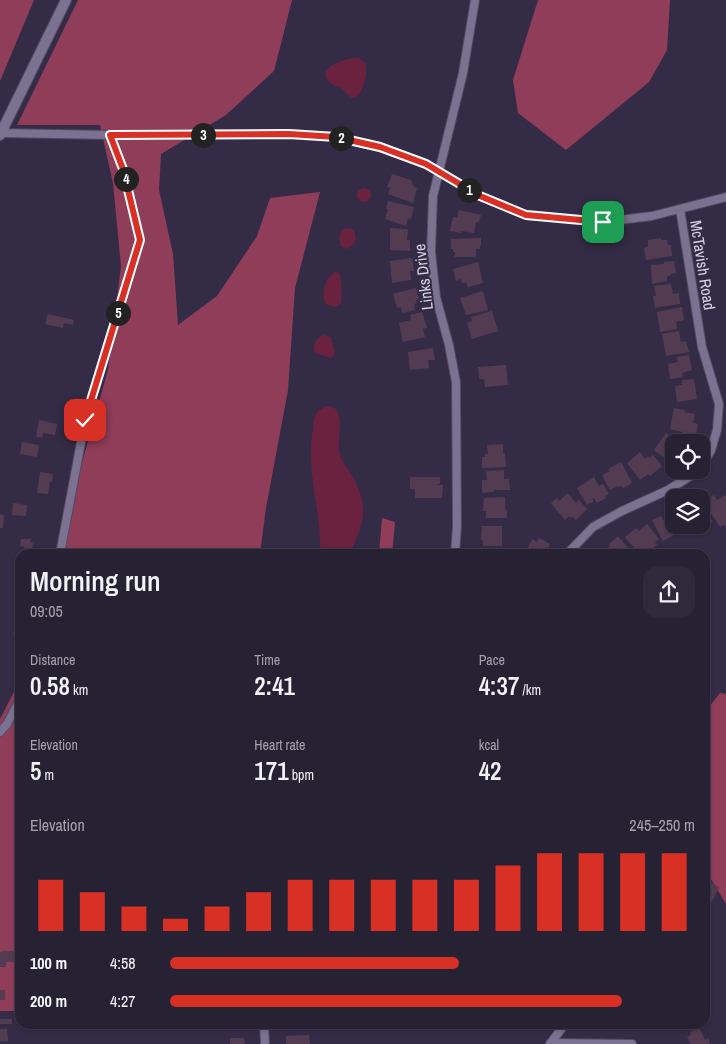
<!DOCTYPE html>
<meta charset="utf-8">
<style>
body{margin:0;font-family:"Archivo Narrow",sans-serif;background:#2f293c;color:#f1f3f6;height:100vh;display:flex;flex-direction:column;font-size:19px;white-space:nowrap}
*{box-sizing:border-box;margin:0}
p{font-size:16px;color:#a4a3ac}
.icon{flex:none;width:28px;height:28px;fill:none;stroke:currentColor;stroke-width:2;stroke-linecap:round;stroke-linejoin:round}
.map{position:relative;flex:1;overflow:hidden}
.details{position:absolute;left:15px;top:549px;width:695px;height:480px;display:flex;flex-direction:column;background:#272134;border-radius:15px;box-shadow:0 1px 4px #0004,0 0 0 1px #433e4f}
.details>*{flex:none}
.tools{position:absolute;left:665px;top:434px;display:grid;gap:10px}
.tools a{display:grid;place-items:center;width:45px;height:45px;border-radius:10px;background:#272134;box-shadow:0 1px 4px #0004,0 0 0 1px #433e4f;font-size:25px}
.pin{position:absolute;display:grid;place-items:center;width:42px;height:42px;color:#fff;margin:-21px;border-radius:10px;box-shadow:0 2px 8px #0006}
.km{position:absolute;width:25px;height:25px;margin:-12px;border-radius:50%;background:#222;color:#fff;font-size:14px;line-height:25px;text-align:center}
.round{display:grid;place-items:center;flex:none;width:52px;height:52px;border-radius:15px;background:#2f293c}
.summary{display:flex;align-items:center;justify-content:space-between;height:85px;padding:0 15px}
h1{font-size:28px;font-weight:600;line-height:38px}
.figures{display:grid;grid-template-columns:repeat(3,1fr);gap:8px;height:85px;padding:5px 15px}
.figures div{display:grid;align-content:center}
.figures b{font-size:25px;font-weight:600}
.figures small{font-size:14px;font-weight:400}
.figures p{font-size:14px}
.chart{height:140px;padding:10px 15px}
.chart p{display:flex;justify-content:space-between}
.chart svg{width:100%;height:90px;margin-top:5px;stroke:#d93025;stroke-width:6}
ul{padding:0 15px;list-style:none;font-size:16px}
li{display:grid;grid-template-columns:80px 60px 1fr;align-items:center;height:38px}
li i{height:12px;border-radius:6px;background:#d93025}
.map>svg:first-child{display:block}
.green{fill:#6a223e}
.forest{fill:#903d5a}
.building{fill:#533c51}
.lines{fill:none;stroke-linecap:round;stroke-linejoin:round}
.minor-casing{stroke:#50495f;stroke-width:10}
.tertiary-casing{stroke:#50495f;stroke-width:12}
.minor{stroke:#7a7290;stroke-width:8}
.tertiary{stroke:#7a7290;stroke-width:10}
.route-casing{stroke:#fff;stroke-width:10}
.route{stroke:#d93025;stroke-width:6}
.labels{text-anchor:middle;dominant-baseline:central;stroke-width:4;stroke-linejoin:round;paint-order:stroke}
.street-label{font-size:16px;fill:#d6d2e3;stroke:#342c46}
</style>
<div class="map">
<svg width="726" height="1044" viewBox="0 0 726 1044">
<rect width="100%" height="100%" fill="#342c46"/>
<g class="green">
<path d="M354,58C358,58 363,59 365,63C369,72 363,93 355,98C347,97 347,93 342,89C338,85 332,86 328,81C318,66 345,59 354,58Z"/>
<circle cx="364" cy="195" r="7"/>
<path d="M345,228L352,229C359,236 355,247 346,249L341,246C338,239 339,232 345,228Z"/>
<path d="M335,272C336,272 338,272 339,273C342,276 342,300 341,303L336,307L326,304C320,294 325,278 335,272Z"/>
<path d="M324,335L331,337L335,354L331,358L322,355L317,354L314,351C314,343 316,337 324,335Z"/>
<path d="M329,406L336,409C344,422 337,436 339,450C340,460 348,469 353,477C370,509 363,523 350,554H320C322,511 305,472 313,429C313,424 314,418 316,414C320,409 324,407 329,406Z"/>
</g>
<g class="forest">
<path d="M0,0H34L0,81Z"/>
<path d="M78,0H292L274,71L226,115L161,154L159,190L173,254L178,325L217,296L257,236L270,198L320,192L295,288L288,390L266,508L260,554H61L76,484L108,370L121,266L113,183L100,125H17Z"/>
<path d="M538,0H670L667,50L649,82L566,150L518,113L513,80Z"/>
<path d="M382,518L395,522L392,554H379Z"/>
<path d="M20,680V1011H0V719Z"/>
<path d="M720,693L726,694V904L705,869V712Z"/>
</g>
<g class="building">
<path d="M392,174L411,180L414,187L417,188L413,203L388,194L390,188L387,187Z"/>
<path d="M388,201L414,207L411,219L408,218L406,226L385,219L388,209H386Z"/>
<path d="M459,210L481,215L479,222H476L474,233L461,231V233L450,231L453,217L457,218Z"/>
<path d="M390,228L408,229L407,240H410V251L390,250Z"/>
<path d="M481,238V246H480V249H476V257H455V252H453V249H451V239Z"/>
<path d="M661,238V240H667L668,245H671L672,256L646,260L644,248L648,247V240Z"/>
<path d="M412,258L414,271H410L411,280L392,283L390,261Z"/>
<path d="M674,261L676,273L670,274V276H667V281L652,284L651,265L664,264V262Z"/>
<path d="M478,262L483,283L468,287L466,282L462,283L461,279L456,281L453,269Z"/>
<path d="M671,284L673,294L679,293L680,304L655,308L653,296H656L654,286Z"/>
<path d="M416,288L419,299L416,300L417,303L414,304L415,310L402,313L401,307L397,308L393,294Z"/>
<path d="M483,291L488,310L466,315L460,298Z"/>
<path d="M682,307L684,320L676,322L677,329L660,332L657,312Z"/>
<path d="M492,311L498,331L472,339L467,323L472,321L471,317Z"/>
<path d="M422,312L427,328L423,329L425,337L403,342L399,323L411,320L410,315Z"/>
<path d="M48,314L74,320L73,325L64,323L63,328L45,324Z"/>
<path d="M679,331L681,342L686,341L689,352L666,356L662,334Z"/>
<path d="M433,348L435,360H428L429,368L410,370L408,352Z"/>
<path d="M689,355L692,370L682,373L683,377L670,379L668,364L678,362L677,357Z"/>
<path d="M506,365L508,385L485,387L484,379H479L478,367Z"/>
<path d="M694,379L697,399L677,402L675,386L682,385V380Z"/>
<path d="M674,408L685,410L684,412L695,414L693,423L698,424L695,439L681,436L682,432L670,429Z"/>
<path d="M39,420L57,424L55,435L43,433L42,438L36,437Z"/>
<path d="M666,433L678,442H674V465L654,450Z"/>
<path d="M22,442L39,445L37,457L20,454Z"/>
<path d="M503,444V453H505L506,467L482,468V457H485V454H488L487,445Z"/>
<path d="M640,452L645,459L648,456L649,458L653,455L662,466L650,476L648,474L640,480L627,463Z"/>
<path d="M621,462L632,483L623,488L622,486L619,487L618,486L610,490L602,475L610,471L608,469Z"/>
<path d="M504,470V479H509L510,490H494V492L482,493V480H487L486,471Z"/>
<path d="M40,472L53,474L52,482L50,481L48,494L37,493Z"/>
<path d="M410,477H440V484H438V485H443L442,498H415V489H410Z"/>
<path d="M594,477L599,486L603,484L609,494L605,496L606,498L597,503L594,498L592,499L594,501L587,505L577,488Z"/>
<path d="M568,493L576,503L579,500L587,509L576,520L573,517L571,518L569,516L565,520L551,503L557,498L559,501Z"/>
<path d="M714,495L717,500L725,495L726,497V526L723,525L720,527L703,501Z"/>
<path d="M505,497V509L507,510V518H486V511H483L484,498Z"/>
<path d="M13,503L27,505L26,516L12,515Z"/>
<path d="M701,503L713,522L693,534L688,525H701Z"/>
<path d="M0,514L4,515L3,528H0Z"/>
<path d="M674,515V525H680L683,530L663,541L652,520L661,516L664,521Z"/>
<path d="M647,524L659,539L655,542L657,545L649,551L647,549L641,554H639L625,537L636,528L639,531Z"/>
<path d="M482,526H502V546H483V540H481Z"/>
<path d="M618,536L633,554H608L605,551L610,546L609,544Z"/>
<path d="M539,538L550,544L546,554H522L525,549L527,550L532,539L537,542Z"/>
<path d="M21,539H31L30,542L33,543L32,549L24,548V546H20Z"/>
<path d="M19,589H20V613L14,612Z"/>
<path d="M17,618L20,619V636L13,635Z"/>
<path d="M705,880L719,887L710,906L705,904Z"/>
<path d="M3,951H20V962H6V967H0V952Z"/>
<rect x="0" y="990" width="5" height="10"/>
<rect x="0" y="1019" width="12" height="5"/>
<path d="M699,1027L705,1040L708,1038L710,1044H691L687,1037L691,1035L690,1032Z"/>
<path d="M0,1029H7L8,1041H0Z"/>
<path d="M309,1035L310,1044H286V1036Z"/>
<path d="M230,1038H244L245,1044H230Z"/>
</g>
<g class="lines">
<g class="minor-casing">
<g id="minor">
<path d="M1,133L110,135L289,134L336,137L380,147L426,164L480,196L526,215L603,222L652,216L726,197"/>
<path d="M680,209L702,347L719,404L717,430L711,450L701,468"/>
<path d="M60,554L85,421L140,240L123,169L110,135"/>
<path d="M455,554L457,526L456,382L449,345L436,297L431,252L433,196L463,73L475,0"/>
<path d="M567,554L593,527L622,511L668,490L700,470"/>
<path d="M0,732L7,724L20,699"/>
<path d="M264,1024L265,1044"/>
<path d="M552,1043L632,1044"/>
<path d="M550,1044L565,1024"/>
</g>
</g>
<g class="tertiary-casing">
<path id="tertiary" d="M0,135L66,0"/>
</g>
<use href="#minor" class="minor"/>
<use href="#tertiary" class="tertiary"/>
</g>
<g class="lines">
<g class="route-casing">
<path id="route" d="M85,420L140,240L123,169L110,135L289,134L336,137L380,147L426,164L480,196L526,215L603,222"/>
</g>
<use href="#route" class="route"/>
</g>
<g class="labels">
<g class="street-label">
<text transform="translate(703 265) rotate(81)">McTavish Road</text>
<text transform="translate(423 277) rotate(-97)">Links Drive</text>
</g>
</g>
</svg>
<div class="tools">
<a><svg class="icon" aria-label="locate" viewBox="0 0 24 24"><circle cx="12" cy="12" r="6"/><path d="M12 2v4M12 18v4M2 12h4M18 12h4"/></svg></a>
<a><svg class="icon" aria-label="layers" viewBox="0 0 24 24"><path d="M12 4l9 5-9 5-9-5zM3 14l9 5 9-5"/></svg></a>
</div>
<div class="pin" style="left:603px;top:222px;background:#1e9e55"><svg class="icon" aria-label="arrive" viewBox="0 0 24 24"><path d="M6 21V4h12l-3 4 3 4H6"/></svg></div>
<div class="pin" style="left:85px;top:420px;background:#d93025"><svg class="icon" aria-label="check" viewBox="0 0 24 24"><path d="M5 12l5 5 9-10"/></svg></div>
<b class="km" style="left:469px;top:190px">1</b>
<b class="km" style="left:341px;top:138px">2</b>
<b class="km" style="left:203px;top:135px">3</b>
<b class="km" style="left:126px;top:179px">4</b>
<b class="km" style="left:118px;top:313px">5</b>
<section class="details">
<div class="summary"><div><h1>Morning run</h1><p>09:05</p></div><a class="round"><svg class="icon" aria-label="share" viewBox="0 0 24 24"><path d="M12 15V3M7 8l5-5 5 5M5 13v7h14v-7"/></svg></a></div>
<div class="figures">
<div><p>Distance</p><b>0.58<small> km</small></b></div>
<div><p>Time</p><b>2:41</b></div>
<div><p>Pace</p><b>4:37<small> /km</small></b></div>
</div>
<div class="figures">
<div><p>Elevation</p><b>5<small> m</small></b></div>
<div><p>Heart rate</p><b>171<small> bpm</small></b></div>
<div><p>kcal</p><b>42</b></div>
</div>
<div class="chart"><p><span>Elevation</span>245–250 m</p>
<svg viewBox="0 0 160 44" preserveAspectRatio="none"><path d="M5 44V19M15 44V25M25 44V32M35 44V38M45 44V32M55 44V25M65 44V19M75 44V19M85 44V19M95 44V19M105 44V19M115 44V12M125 44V6M135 44V6M145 44V6M155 44V6"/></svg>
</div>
<ul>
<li><b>100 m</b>4:58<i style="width:55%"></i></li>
<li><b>200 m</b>4:27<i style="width:86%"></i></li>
</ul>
</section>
</div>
